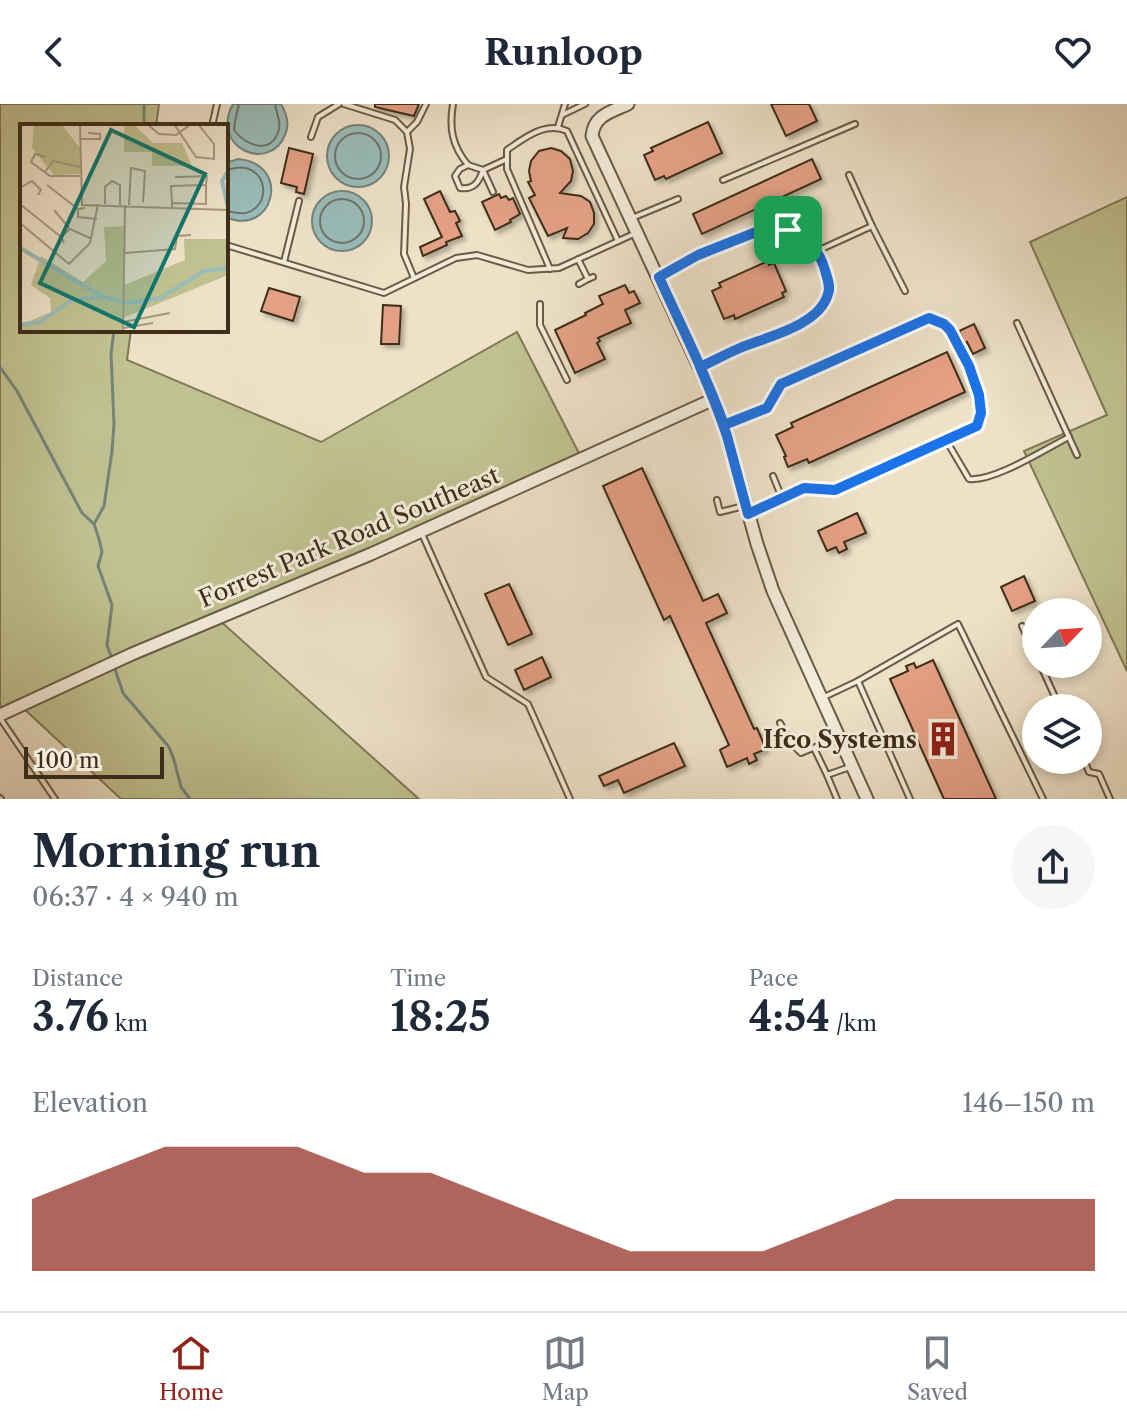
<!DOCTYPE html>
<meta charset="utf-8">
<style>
body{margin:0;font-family:"Libre Caslon Text",serif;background:#f6f6f7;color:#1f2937;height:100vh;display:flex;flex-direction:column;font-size:30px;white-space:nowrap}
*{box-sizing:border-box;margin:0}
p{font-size:26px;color:#747a83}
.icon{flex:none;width:44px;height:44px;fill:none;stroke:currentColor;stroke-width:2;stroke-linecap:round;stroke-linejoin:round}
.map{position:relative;height:695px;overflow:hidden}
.sheet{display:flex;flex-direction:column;background:#fff;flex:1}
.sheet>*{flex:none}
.needle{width:52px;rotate:65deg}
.tools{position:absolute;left:1022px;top:494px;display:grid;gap:16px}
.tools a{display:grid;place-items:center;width:80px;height:80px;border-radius:50%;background:#fff;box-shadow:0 4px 12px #0003;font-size:40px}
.scale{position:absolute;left:24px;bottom:20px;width:140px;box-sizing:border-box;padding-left:8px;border:4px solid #3e2e19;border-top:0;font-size:22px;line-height:28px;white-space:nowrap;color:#3e2e19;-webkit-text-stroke:6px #f3ecdb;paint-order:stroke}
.pin{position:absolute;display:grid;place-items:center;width:68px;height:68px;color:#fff;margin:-34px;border-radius:16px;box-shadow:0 4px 12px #0006}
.round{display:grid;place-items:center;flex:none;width:84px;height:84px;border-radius:42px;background:#f6f6f7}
.summary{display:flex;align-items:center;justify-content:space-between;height:136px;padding:0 32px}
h1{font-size:44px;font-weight:800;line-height:60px}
.stats{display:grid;grid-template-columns:repeat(3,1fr);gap:12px;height:136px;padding:8px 32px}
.stats div{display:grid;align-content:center}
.stats b{font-size:40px;font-weight:800}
.stats small{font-size:22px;font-weight:400}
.stats p{font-size:22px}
.chart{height:224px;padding:16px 32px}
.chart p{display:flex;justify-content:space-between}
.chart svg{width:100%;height:144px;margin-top:8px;fill:#8f2418;opacity:.7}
header{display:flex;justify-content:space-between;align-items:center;height:104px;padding:0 32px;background:#fff;font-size:36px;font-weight:800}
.tab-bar{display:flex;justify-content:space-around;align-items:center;height:112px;border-top:2px solid #e0e1e3;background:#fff;font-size:22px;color:#747a83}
.tab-bar a{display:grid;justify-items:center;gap:4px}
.tab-bar .on{color:#8f2418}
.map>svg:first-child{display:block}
.green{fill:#c0c190;stroke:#7f7854;stroke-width:2}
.water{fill:#9abcba;stroke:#75837a;stroke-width:2}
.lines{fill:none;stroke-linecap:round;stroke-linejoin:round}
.shore{stroke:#6c756a;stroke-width:2}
.stream{stroke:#75837a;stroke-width:3}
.building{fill:#e4a085;stroke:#3e2e19;stroke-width:2;filter:url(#shadow)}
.service-casing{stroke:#6a5b45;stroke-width:8}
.tertiary-casing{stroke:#6a5b45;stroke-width:15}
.service{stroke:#f3ecdb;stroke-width:4}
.tertiary{stroke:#f3ecdb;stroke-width:11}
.route-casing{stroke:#fff;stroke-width:16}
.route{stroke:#1a73e8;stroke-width:10}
.labels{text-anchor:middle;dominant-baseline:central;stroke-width:6;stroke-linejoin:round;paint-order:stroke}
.street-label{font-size:24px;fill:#3e2e19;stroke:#f3ecdb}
.poi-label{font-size:24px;font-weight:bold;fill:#3e2e19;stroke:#f3ecdb;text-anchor:end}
.inset-river{fill:none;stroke:#9abcba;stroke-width:4}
.inset-road{fill:none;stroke:#a79982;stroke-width:2}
.view{fill:#0f766e;fill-opacity:0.15;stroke:#0f766e;stroke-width:4}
.inset-edge{fill:none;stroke:#3e2e19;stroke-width:4}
</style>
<header><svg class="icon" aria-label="back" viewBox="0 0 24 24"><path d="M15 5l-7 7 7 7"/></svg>Runloop<svg class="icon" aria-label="heart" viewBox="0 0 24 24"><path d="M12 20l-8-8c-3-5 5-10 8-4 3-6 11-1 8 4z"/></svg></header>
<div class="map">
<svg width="1127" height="695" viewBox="0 0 1127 695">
<defs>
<filter id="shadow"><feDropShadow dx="3.5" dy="3.5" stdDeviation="2" flood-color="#0004"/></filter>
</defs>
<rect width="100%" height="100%" fill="#ede1c8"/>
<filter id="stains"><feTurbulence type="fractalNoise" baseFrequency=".0025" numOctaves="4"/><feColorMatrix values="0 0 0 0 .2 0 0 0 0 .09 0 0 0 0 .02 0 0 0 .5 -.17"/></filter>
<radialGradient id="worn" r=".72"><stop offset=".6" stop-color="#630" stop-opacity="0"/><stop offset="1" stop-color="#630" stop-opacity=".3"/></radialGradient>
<g class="green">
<path d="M0,0H159L156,22H22V226H131L127,256L321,338L517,228L584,359L218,515L419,695H121L22,603L0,613Z"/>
<path d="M1127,93V567L1024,347L1107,311L1030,138Z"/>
</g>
<g class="water">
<path d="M233,0H281C287,10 290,20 285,31C269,70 209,43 233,0Z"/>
<circle cx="358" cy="52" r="31"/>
<path d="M238,55C293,60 273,134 226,113V59Z"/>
<circle cx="342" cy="117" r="30"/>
</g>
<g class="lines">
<g class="shore">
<path d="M239,0L235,17L234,26C247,43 272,51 279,25C281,16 276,9 275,0"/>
<circle cx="358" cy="52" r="23"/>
<path d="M226,66C233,65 239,62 246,64C269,70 269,103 246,109C239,110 233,108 226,107"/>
<circle cx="342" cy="117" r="22"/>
</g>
<g class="stream">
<path d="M144,0V22"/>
<path d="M0,263L17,287L82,409L94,420L99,435L102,448L98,462L112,501L107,541L112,555"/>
<path d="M94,420L104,402L112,347L114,320L111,250L114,226"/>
<path d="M114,562L123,589L169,643L174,656L181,683L190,695"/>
</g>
</g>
<g class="building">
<path d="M375,0H419L414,12L375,3Z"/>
<path d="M771,0H809L817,17L786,32Z"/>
<path d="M708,18L722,49L666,75L664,72L655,76L644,51L653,47L651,44Z"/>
<path d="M289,44L313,50L304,90L296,88L297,83L281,79Z"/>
<path d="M551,44L561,47L570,55L573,67L571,77L560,89L581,92L590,98L594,109V120L588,129L578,135L563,134L567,124L548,132L529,94L535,91L528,78L531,77L529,67L531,57L539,47Z"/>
<path d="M812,55L821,75L702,130L693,110Z"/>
<path d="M440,87L450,108L455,107L460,117L456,119L462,132L446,138L447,141L423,152L420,143L442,133L424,95Z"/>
<path d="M499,90L501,94L506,92L509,96L513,94L520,110L510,116L511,118L495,126L482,98Z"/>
<path d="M768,157L769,161L774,159L786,187L782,189L784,193L735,215L734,211L724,215L712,187L721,183L719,179Z"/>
<path d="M625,181L629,189L634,187L640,199L625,206L631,219L598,234L600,237L597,239L605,255L575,269L555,226L586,211L585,209L603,200L599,192Z"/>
<path d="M269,184L300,193L293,217L261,207Z"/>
<path d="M383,201L401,202L399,240H381Z"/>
<path d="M974,220L985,244L973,250L967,238L965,240L959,227Z"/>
<path d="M947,248L965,288L809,359L807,355L788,363L784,353L786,352L776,331L793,323L791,319Z"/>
<path d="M642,364L703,497L718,490L727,509L706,519L754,625L757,624L766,645L754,650L757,656L749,660L747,654L727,663L720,646L729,641L670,512L664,516L603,382Z"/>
<path d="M857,409L866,429L844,438L847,445L839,449L836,443L827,447L818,427Z"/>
<path d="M1024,472L1035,497L1012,507L1001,483Z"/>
<path d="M509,480L532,530L508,541L485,490Z"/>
<path d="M542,553L551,573L524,586L515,566Z"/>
<path d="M933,556L996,695H944L890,575L908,567L906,562L914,559L916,564Z"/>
<path d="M674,639L685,662L624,689L618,676L604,682L599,672Z"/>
</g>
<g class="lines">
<g class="service-casing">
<g id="service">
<path d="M344,0L395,16L407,28L410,45L404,83L406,100L404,150L414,174"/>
<path d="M453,0C449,24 452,42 468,61"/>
<path d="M562,11L585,0"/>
<path d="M212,22L217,0"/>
<path d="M558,23L565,0"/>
<path d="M407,28L417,18L426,0"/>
<path d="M311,33L318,13L339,0"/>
<path d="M468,61L483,66C479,78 474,86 460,84L455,72L460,65Z"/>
<path d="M849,71L872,122"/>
<path d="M723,76L855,20"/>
<path d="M493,88L483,66L507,55"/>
<path d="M632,114L678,95"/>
<path d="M226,141L384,189L456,154L477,151L528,166L559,164L636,129"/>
<path d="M817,147L872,122L905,187"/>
<path d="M578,155L588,175L593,173"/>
<path d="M284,158L299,97"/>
<path d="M550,165L507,65V46C524,34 546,17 567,27L618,137"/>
<path d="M661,172C684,158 708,147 733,137C742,134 752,128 762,126C790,119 815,137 824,163C830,180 831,194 817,208C796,228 765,234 739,245C726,250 713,257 700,263"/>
<path d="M579,180L588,175"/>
<path d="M540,200V221L567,276"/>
<path d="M1017,219L1077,351"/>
<path d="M725,321L767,304L781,280L929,214C935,217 942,219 946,223C956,231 978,278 979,291C981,302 980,311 977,322L835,386L804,384L782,394"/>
<path d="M946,336L969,375C994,378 1045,345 1069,333"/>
<path d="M717,396L720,408L744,402"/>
<path d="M751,409L782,394L773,372"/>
<path d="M422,430L486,573L528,600L570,695"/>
<path d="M1022,522L1036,552"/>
<path d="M1040,560L1060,604"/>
<path d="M858,577L910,695"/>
<path d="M824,593L858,577L958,520L1043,695"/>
<path d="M0,614L55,695"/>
<path d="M780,619L792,640L801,649L837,634"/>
<path d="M814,644L827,671"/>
<path d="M1084,656L1089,668L1099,670L1110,695"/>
<path d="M0,694L1,695"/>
<path d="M837,695L827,671L850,663"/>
</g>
</g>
<g class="tertiary-casing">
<g id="tertiary">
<path d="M628,0C611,8 594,11 592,32L714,295L727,332L757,440L773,487L867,695"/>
<path d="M0,611L132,550L371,450L714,295"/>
</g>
</g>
<use href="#service" class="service"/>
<use href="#tertiary" class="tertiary"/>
</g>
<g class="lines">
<g class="route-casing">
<path id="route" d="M788,126C807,134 819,145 825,166C827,174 831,182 828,190C819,222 766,233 740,244C726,250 713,257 700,263C710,286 719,308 727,332L748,410L804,384L835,386L977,322L981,309L979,291L969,262L950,226L944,220L929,214L781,280L767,304L724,321C706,270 681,222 659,173L698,151L764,125L788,126"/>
</g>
<use href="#route" class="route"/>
</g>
<defs>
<g id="building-bare" transform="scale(2.76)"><path d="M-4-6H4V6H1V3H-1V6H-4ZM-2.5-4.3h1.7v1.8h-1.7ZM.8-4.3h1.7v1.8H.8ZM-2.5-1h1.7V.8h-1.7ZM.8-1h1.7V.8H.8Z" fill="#8f2418" stroke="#f3ecdb" stroke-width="2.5" paint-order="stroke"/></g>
</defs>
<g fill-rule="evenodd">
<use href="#building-bare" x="943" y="635"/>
</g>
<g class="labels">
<g class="street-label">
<text transform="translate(349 433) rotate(-23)">Forrest Park Road Southeast</text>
</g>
<g class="poi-label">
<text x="917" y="635">Ifco Systems</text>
</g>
</g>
<g transform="translate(20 20)">
<rect width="208" height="208" fill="#ede1c8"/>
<path d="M14,0H41L60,24V50L34,51L12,24ZM104,0H113L133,19H162L172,42H132V28H104ZM106,102L104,161L165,136L164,115H208V151L103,194V208H0V201L31,188L30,174L11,161L21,132L63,158L86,137L84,103Z" fill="#c0c190"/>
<path class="inset-river" d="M208,47L202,57L208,83M208,89V118M0,124L83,173L108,179L140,174L184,147L208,144M0,201L20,198L52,176L82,173"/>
<path class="inset-road" d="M60,0L62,81L208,86M127,0L139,10L156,11L171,0M154,0L176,33L194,35V20L178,0M60,15H80V10L68,9M26,33L15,30L11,38L30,52H60M25,48L33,37L60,43M155,53L187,52L186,61M27,61L58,85M0,64L12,57L21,66L18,71M152,79L151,62L186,61V80L152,79V85M0,80L41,113M85,80V63L92,57L100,61V81M109,81L111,44L125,47L123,78M65,84L58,85V93L77,95M34,86L50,105M0,99L49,140L70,119L78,80M44,119L41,113L50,105L70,114M105,129L155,125L157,112L171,111M103,198L150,189M103,204L133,199M103,208L105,81"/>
<path class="view" d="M91,6L185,50L114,203L20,159Z"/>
<rect width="208" height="208" class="inset-edge"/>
</g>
<rect width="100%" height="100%" filter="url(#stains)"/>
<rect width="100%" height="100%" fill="url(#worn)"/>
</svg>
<div class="tools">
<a><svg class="needle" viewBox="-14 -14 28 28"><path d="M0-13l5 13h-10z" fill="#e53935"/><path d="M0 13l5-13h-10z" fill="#747a83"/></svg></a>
<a><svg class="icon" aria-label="layers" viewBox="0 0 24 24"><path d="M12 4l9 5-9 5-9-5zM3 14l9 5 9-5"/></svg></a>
</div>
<div class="scale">100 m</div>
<div class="pin" style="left:788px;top:126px;background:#1e9e55"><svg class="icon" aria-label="arrive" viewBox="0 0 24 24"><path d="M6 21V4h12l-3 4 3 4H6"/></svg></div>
</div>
<section class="sheet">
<div class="summary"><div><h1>Morning run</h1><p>06:37 · 4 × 940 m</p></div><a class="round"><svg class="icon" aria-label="share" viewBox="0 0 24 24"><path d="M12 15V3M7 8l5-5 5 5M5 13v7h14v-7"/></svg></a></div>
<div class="stats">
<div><p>Distance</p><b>3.76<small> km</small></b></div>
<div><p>Time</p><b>18:25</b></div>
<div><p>Pace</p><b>4:54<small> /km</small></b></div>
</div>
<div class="chart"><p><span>Elevation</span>146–150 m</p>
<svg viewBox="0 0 160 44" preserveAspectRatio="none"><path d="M0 44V22L10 14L20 6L30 6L40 6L50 14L60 14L70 22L80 30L90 38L100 38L110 38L120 30L130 22L140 22L150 22L160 22V44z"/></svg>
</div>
</section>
<nav class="tab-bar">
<a class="on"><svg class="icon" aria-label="home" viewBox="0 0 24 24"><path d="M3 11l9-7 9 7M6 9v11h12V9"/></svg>Home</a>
<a><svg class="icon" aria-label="map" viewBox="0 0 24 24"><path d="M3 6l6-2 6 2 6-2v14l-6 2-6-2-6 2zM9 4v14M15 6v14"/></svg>Map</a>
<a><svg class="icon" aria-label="saved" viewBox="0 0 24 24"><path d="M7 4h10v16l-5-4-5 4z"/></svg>Saved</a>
</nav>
